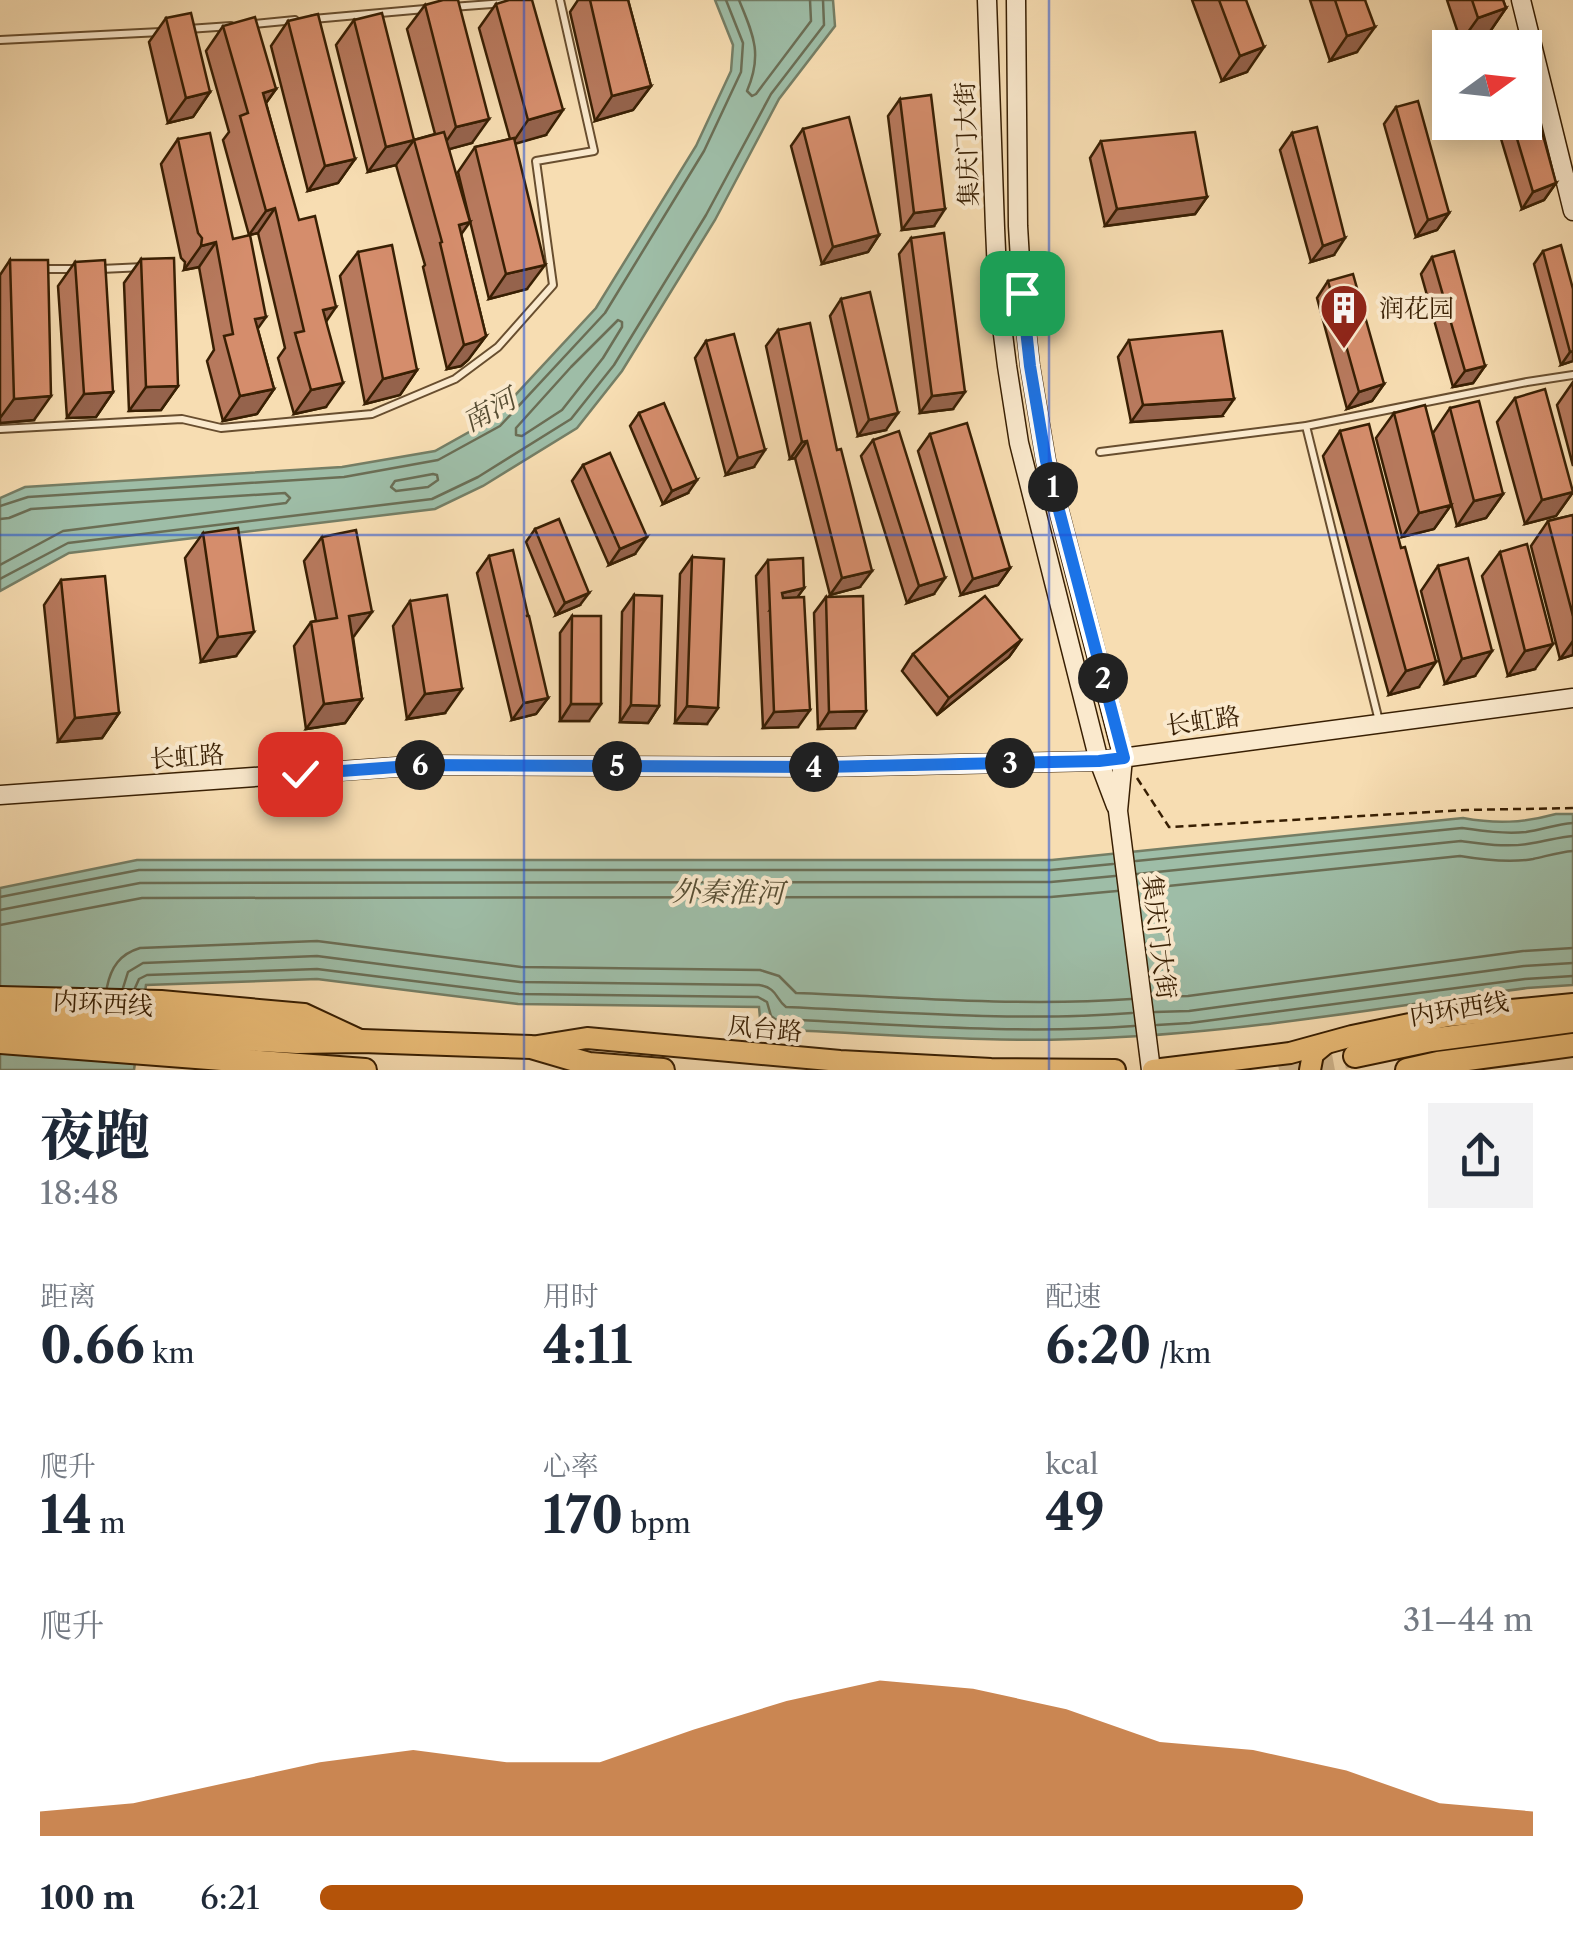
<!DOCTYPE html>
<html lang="zh">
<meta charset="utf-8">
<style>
body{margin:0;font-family:"Libre Caslon Text","Noto Serif SC",serif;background:#f2f2f3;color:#1f2937;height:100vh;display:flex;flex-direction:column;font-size:38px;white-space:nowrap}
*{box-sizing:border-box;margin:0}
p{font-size:32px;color:#747a83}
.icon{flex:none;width:55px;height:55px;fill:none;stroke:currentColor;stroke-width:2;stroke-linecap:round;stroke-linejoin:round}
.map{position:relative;height:1070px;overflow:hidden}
.side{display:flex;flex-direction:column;background:#fff;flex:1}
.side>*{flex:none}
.needle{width:65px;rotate:75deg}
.buttons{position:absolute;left:1432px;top:30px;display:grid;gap:20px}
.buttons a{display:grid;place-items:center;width:110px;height:110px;border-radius:0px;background:#fff;box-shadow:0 5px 25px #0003;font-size:50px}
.pin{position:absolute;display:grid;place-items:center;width:85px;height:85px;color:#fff;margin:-42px;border-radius:20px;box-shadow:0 5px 15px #0006}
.km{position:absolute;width:50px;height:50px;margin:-25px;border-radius:50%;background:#222;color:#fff;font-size:28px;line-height:50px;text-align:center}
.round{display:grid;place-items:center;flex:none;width:105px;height:105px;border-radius:0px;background:#f2f2f3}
.overview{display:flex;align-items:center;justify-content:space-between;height:170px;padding:0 40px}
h1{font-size:55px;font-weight:800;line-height:75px}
.figures{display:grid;grid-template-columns:repeat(3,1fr);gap:15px;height:170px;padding:10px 40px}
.figures div{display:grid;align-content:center}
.figures b{font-size:50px;font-weight:800}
.figures small{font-size:28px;font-weight:400}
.figures p{font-size:28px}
.chart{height:280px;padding:20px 40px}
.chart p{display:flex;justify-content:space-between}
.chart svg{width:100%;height:180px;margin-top:10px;fill:#b45309;opacity:.7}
ul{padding:0 40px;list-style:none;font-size:32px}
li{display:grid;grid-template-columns:160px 120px 1fr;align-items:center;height:75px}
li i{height:25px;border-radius:12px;background:#b45309}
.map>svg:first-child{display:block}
.water{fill:#9ebda7;stroke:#757e65;stroke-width:2.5}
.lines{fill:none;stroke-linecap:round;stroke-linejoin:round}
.shore{stroke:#6b6e55;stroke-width:2.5}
.highway-tunnel{stroke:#d1b78f;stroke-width:22;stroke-dasharray:22 11;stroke-linecap:butt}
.lane-casing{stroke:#684e2f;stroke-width:10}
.secondary-casing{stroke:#381f03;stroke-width:21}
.primary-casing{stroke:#381f03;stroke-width:24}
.highway-casing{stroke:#381f03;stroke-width:26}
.path{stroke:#381f03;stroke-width:2.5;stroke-dasharray:8 5;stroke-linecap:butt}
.lane{stroke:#fae9cd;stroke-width:6}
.secondary{stroke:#fae9cd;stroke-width:18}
.primary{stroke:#ecbe79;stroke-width:20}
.highway{stroke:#ecbe79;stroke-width:22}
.wall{fill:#b7795d;stroke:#381f03;stroke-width:2.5}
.shaded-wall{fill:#95634c;stroke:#381f03;stroke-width:2.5}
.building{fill:#d58d6c;stroke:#381f03;stroke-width:2.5}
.route-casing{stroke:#fff;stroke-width:20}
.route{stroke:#1a73e8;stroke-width:12}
.grid{fill:none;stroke:#1d4ed8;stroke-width:2.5;stroke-opacity:0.55}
.labels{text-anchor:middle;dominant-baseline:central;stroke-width:8;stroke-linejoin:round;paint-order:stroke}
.street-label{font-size:25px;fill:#381f03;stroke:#fae9cd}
.poi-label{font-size:25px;fill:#381f03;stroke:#fae9cd;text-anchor:start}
.water-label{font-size:28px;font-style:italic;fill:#574e34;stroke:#fae9cd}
</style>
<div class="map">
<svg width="1573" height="1070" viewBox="0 0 1573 1070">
<rect width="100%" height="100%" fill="#f7ddb2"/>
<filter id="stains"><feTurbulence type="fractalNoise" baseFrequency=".002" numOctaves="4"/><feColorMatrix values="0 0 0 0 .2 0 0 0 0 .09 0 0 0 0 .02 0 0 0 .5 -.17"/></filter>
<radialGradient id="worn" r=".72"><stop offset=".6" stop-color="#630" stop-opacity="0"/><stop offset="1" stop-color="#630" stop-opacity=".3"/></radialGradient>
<g class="water">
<path d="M715,0H833L835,26L779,99L715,220L622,371L577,428L483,486L435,509L69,553L0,591V498L25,487L342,467L435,451L494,418L596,308L696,146L731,71L733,45Z"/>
<path d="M1556,814H1573V985L1527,988C1386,1007 1245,1032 1103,1038C990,1044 875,1033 761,1029L759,1007L518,1004L317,979L146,985L134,1070H0V888L137,860H1052L1463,818C1496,824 1523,823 1556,814Z"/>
</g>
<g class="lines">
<g class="shore">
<path d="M739,0C753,34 763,54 747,91L752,96L756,94L811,21L810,0"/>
<path d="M618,320L622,322V327L603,358L562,410L522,436L516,435V428L571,367Z"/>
<path d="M433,474L437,475L438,480L428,487L396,491L391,487L395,481Z"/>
<path d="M0,506L28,497L344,477L438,460L500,426L605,313L704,151L741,72L743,43L726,0"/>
<path d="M0,519L9,518L31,509L285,493L290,498L286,503L63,531L0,565"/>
<path d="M0,579L68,543L432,499L478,477L571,419L614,365L706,215L771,94L824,25L823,0"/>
<path d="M1136,861L1462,828C1483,831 1504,834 1526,832C1542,830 1556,824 1573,823"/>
<path d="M1137,874L1461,841C1485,844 1509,848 1533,843C1547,841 1559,837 1573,836"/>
<path d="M1139,889L1460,856C1484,860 1509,863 1533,859C1547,856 1559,852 1573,851"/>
<path d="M0,897L139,870H1051L1113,864"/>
<path d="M0,910L140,883L1051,882L1115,876"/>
<path d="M0,925L142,898L1051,897L1117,891"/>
<path d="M107,987C111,967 120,954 140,948L317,941L521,967L760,970L779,976L796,993C907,997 1020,1007 1131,999"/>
<path d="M123,988L128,972L143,963L317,956L520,982L759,985C778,988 775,999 786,1007C901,1012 1018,1022 1132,1013"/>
<path d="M135,988L139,979L147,975L317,969L519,994L758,997L767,1002L771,1016L775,1019C894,1024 1015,1035 1134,1026"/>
<path d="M1153,997L1188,996L1523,951L1573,948"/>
<path d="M1155,1012L1189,1011L1524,966L1573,963"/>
<path d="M1157,1025L1190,1023L1525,979L1573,976"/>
</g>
<path class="highway-tunnel" d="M1279,1070L1355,1056"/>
<g class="lane-casing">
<g id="lane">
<path d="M452,7L505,3"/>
<path d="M313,19L425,9"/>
<path d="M253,24L295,20"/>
<path d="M188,29L231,26"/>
<path d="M0,40L161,32"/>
<path d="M41,269H79"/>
<path d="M101,269L144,267"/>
<path d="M1306,426L1379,721"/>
<path d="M0,429L182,419L221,428L372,414L455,379L498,347L553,285L536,161L594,151L560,0"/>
<path d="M1100,452L1306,426L1527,382L1573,375"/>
</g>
</g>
<g class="secondary-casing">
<g id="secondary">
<path d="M987,0L995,228L998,295L1007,366L1019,443L1099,761L1116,806"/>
<path d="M1016,0L1018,226L1022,293L1030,366L1046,461L1123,758L1118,811L1151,1070"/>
<path d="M1521,0L1573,211"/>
<path d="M0,795L424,765L821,767L1099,761L1573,698"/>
</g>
</g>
<g class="primary-casing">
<g id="primary">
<path d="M0,997L161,1001L304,1014L362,1041"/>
<path d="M531,1047L587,1038L840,1061L991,1069L1115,1070"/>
<path d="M1153,1070L1290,1053L1352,1036L1448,1016L1573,1004"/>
<path d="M1310,1070L1313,1054L1325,1044"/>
</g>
</g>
<g class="highway-casing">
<g id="highway">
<path d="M0,1010L203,1019L295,1026L316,1031"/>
<path d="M0,1027L297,1042L362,1041L531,1047L589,1064L663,1070"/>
<path d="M0,1042L365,1070"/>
<path d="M1355,1056L1431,1040L1573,1021"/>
<path d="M1407,1070L1438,1063L1573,1045"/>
</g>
</g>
<path class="path" d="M1137,778L1169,827L1466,810L1573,808"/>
<use href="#lane" class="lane"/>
<use href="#secondary" class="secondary"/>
<use href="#primary" class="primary"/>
<use href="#highway" class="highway"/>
</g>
<g class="wall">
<path d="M578,0H628L651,86L633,110L595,121L570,12Z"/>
<path d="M1192,0H1246L1247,72L1222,81Z"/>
<path d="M1310,0H1365L1357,52L1330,61Z"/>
<path d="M1447,0H1503L1506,8L1489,33L1461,42Z"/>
<path d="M496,4L546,135L515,143L527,289L489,299L458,172L475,147L510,139L479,28Z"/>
<path d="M425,5L472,143L449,149L461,234L486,336L468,360L461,366L447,369L423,267L425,265L396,165L368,172L336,45L354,20L414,140L435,134L407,29Z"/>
<path d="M166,18L210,92L193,117L168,123L149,42Z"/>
<path d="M288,21L355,159L338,183L308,191L271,46Z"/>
<path d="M223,26L276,89L266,103L326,322V407L294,414L278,358L285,348L258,233L249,235L223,140L229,132L206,51Z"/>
<path d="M900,99L934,226L902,230L888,116Z"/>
<path d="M1396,107L1449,213L1437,230L1416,237L1384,124Z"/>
<path d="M1496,122H1525L1556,183L1544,200L1522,209Z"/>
<path d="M803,129L879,235L868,252L822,264L791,146Z"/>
<path d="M1292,133L1334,255L1311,262L1280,150Z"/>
<path d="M178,139L233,239L274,389L257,414L223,421L207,361L214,350L199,267L184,270L185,262L181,258L161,164Z"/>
<path d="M1101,141L1207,197L1195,214L1105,226L1090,158Z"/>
<path d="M911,238L953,409L920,413L899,254Z"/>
<path d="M1543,251L1573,289V361L1561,365L1534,264Z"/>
<path d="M358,252L417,370L400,395L365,404L340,276Z"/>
<path d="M1432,257L1485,366L1473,383L1453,387L1421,274Z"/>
<path d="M141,259L178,386L161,410L129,411L124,283Z"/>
<path d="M10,260L34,420L0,423V275Z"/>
<path d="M75,262L113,392L96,417L67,418L58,286Z"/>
<path d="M1328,281L1384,384L1372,401L1347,409L1317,298Z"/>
<path d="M841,299L886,430L858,436L830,316Z"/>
<path d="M778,330L860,587L830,595L795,458L790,459L766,346Z"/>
<path d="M1129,340L1222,416L1131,422L1118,357Z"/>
<path d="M706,341L754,467L726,475L695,358Z"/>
<path d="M1573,382V466L1557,405Z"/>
<path d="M1515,398L1573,492L1556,516L1525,524L1497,422Z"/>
<path d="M1450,408L1503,494L1486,518L1457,526L1433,433Z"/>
<path d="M639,413L688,493L663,504L630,426Z"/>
<path d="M1394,413L1451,505L1434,529L1402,537L1376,438Z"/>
<path d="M1340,431L1401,548L1419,687L1389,695L1323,456Z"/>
<path d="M930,434L1010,568L998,585L961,595L918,451Z"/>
<path d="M873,440L934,594L907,603L861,456Z"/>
<path d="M583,465L635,554L609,565L572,481Z"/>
<path d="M1573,515V655L1560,659L1531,546L1548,521Z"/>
<path d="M535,529L580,605L556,615L526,542Z"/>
<path d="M203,533L236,656L201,662L185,558Z"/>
<path d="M322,537L354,636L353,637L362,699L345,723L306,729L294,646L311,622L316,621L304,561Z"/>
<path d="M1500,552L1535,669L1508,676L1482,576Z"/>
<path d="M489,556L548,698L536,714L512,720L477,573Z"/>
<path d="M692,557L707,724L675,723L680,574Z"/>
<path d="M768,560L804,588L797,597L798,727L763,728L756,576Z"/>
<path d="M1438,566L1475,676L1445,684L1421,591Z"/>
<path d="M61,580L119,713L102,738L58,742L44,605Z"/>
<path d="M634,595L659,706L648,723L620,722L622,612Z"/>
<path d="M826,597L855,728L818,729L814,613Z"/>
<path d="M410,601L445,713L407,719L393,626Z"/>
<path d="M572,616L589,721H560V633Z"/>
<path d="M1021,640L1009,657L937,715L902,671L913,654Z"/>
</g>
<g class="shaded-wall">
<path d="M1506,8L1489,33L1461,42L1478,18Z"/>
<path d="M1375,27L1357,52L1330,61L1347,36Z"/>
<path d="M1264,47L1247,72L1222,81L1240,56Z"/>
<path d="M651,86L633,110L595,121L612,96Z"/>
<path d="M276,89L258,114L263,93Z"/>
<path d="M210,92L193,117L168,123L186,98Z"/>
<path d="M563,110L546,135L511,145L528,120Z"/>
<path d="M489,119L472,143L439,152L456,127Z"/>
<path d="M414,140L396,165L368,172L386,147Z"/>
<path d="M355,159L338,183L308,191L325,166Z"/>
<path d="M1556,183L1544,200L1522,209L1533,192Z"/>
<path d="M1207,197L1195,214L1105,226L1117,209Z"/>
<path d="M275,208L258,233L249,235L266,211Z"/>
<path d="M945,209L934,226L902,230L914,213Z"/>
<path d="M1449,213L1437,230L1416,237L1428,220Z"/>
<path d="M470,222L452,247L459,225Z"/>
<path d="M879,235L868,252L822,264L833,247Z"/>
<path d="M1345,238L1334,255L1311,262L1323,246Z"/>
<path d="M216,242L199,267L184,270L201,246Z"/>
<path d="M545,265L527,289L489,299L506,274Z"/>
<path d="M336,307L319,332L323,310Z"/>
<path d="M266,317L249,341L255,319Z"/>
<path d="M486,336L468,360L461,366L447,369L464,345Z"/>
<path d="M1573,351V361L1561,365L1570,352Z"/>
<path d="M1485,366L1473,383L1453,387L1465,371Z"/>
<path d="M417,370L400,395L365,404L383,379Z"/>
<path d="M343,383L326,407L294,414L311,390Z"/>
<path d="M1384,384L1372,401L1347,409L1359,392Z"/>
<path d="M178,386L161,410L129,411L146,387Z"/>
<path d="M274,389L257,414L223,421L240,396Z"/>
<path d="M113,392L96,417L67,418L84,394Z"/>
<path d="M965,392L953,409L920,413L932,396Z"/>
<path d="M51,396L34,420L0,423V418L14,399Z"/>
<path d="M1234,399L1222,416L1131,422L1143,405Z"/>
<path d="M898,413L886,430L858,436L869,420Z"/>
<path d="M807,441L795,458L790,459L802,442Z"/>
<path d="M765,450L754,467L726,475L738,458Z"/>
<path d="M697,480L688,493L663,504L672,491Z"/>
<path d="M1573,492L1556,516L1525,524L1542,500Z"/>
<path d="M1503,494L1486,518L1457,526L1474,501Z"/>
<path d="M1451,505L1434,529L1402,537L1419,513Z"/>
<path d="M647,537L635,554L609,565L620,549Z"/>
<path d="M1010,568L998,585L961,595L973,579Z"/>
<path d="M872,571L860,587L830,595L842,578Z"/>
<path d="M945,578L934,594L907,603L919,586Z"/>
<path d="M804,588L792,605L770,610L782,593Z"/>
<path d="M589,593L580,605L556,615L565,603Z"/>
<path d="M372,612L354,636L332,640L349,616Z"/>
<path d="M254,632L236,656L201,662L218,637Z"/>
<path d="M1021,640L1009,657L937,715L949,698Z"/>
<path d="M1573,641V655L1560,659Z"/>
<path d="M1553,644L1535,669L1508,676L1525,651Z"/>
<path d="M1492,651L1475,676L1445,684L1462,659Z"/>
<path d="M1436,662L1419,687L1389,695L1406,671Z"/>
<path d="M462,689L445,713L407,719L425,694Z"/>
<path d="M548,698L536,714L512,720L524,703Z"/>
<path d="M362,699L345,723L306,729L324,704Z"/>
<path d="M571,704H601L589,721H560Z"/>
<path d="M631,705L659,706L648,723L620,722Z"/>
<path d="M687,706L718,708L707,724L675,723Z"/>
<path d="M810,710L798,727L763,728L774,712Z"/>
<path d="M866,711L855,728L818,729L829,712Z"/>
<path d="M119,713L102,738L58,742L75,718Z"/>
</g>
<g class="building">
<path d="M443,0H458L489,119L456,127L425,5Z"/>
<path d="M509,0H532L563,110L528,120L496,4Z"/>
<path d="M590,0H628L651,86L612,96Z"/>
<path d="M1219,0H1246L1264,47L1240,56Z"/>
<path d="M1335,0H1365L1375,27L1347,36Z"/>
<path d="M1472,0H1503L1506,8L1478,18Z"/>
<path d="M191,13L210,92L186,98L166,18Z"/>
<path d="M382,13L414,140L386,147L354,20Z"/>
<path d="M318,14L355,159L325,166L288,21Z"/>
<path d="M255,17L276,89L263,93L299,220L315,216L336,307L323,310L343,383L311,390L295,333L304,331L275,208L266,211L240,116L248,113L223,26Z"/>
<path d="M1529,84L1556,183L1533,192L1512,122H1525V85Z"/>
<path d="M931,95L945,209L914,213L900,99Z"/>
<path d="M1418,101L1449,213L1428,220L1396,107Z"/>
<path d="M849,117L879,235L833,247L803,129Z"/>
<path d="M1317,127L1345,238L1323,246L1292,133Z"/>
<path d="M444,132L470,222L459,225L486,336L478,341L464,345L440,243L442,242L414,140Z"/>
<path d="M1195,132L1207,197L1117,209L1101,141Z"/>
<path d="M210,133L233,239L250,235L266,317L255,319L274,389L240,396L224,336L233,334L216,242L201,246L202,238L198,233L178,139Z"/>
<path d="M514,138L545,265L506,274L475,147Z"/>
<path d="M944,233L965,392L932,396L911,238Z"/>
<path d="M392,245L417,370L383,379L358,252Z"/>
<path d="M1561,245L1573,289V351L1570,352L1543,251Z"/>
<path d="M1454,251L1485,366L1465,371L1432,257Z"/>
<path d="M174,258L178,386L146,387L141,259Z"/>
<path d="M10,260H48L51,396L14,399Z"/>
<path d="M105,260L113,392L84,394L75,262Z"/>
<path d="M1353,274L1384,384L1359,392L1328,281Z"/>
<path d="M870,292L898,413L869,420L841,299Z"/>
<path d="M810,323L837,450L841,449L872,571L842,578L807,441L802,442L778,330Z"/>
<path d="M1222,331L1234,399L1143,405L1129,340Z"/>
<path d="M734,334L765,450L738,458L706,341Z"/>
<path d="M1545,389L1573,492L1542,500L1515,398Z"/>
<path d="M1479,401L1503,494L1474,501L1450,408Z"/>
<path d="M664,403L697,480L672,491L639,413Z"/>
<path d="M1425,405L1451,505L1419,513L1394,413Z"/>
<path d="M967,423L1010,568L973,579L930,434Z"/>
<path d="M1369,424L1401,548L1405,547L1436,662L1406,671L1340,431Z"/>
<path d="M899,431L945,578L919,586L873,440Z"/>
<path d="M610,453L647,537L620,549L583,465Z"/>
<path d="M1573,515V616L1548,521Z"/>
<path d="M559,519L589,593L565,603L535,529Z"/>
<path d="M238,528L254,632L218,637L203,533Z"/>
<path d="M356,530L372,612L349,616L362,699L324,704L311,622L337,618L322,537Z"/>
<path d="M1527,544L1553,644L1525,651L1500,552Z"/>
<path d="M513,550L528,615L526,616H529L548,698L524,703L489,556Z"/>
<path d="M692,557L724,559L718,708L687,706Z"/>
<path d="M803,558L804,588L782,593L783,598L804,597L810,710L774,712L768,560Z"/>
<path d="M1468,558L1492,651L1462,659L1438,566Z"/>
<path d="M105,576L119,713L75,718L61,580Z"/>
<path d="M447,595L462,689L425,694L410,601Z"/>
<path d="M634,595L662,596L659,706L631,705Z"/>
<path d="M863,596L866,711L829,712L826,597Z"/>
<path d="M985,596L1021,640L949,698L913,654Z"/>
<path d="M572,616H601V704H571Z"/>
</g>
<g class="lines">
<g class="route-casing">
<path id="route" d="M300,774L424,765L821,767L1099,761L1124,758L1046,461L1030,366L1022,293"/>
</g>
<use href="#route" class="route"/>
</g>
<path class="grid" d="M524,0V1070M1049,0V1070M0,535H1573"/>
<defs>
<g id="building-pin" transform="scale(2.5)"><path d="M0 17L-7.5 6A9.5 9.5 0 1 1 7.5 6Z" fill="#8f2418" stroke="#fae9cd"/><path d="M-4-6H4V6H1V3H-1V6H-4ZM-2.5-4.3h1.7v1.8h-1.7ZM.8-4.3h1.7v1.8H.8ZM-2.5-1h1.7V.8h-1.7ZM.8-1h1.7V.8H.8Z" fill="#fff"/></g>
</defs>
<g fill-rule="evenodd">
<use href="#building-pin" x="1344" y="308"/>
</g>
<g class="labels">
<g class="street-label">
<text transform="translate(967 144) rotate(-92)">集庆门大街</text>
<text transform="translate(1203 721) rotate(-8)">长虹路</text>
<text transform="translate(187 757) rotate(-4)">长虹路</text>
<text transform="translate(1159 937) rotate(83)">集庆门大街</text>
<text transform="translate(103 1004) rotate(3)">内环西线</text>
<text transform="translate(1459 1009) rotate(-9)">内环西线</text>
<text transform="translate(765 1029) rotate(5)">凤台路</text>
</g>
<g class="poi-label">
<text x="1379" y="308">润花园</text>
</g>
<g class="water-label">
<text transform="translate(489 410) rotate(-29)">南河</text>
<text transform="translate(728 892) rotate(1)">外秦淮河</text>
</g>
</g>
<rect width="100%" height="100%" filter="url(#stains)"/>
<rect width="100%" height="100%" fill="url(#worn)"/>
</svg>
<div class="buttons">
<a><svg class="needle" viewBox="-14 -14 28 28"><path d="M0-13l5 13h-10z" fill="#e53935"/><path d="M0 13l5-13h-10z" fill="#747a83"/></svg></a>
</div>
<div class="pin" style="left:1022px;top:293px;background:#1e9e55"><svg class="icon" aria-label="arrive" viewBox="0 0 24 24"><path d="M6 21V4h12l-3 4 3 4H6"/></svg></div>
<div class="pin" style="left:300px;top:774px;background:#d93025"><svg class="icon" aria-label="check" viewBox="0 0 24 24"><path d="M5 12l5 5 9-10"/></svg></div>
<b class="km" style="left:1053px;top:487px">1</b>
<b class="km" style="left:1103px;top:678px">2</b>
<b class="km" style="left:1010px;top:763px">3</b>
<b class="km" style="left:814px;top:767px">4</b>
<b class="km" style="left:617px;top:766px">5</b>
<b class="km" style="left:420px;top:765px">6</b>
</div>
<section class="side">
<div class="overview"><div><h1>夜跑</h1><p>18:48</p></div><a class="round"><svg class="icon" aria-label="share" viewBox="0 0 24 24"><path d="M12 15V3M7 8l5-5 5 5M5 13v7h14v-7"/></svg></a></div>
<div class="figures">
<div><p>距离</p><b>0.66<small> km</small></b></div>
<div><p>用时</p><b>4:11</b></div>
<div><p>配速</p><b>6:20<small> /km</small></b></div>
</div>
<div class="figures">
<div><p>爬升</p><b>14<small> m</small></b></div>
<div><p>心率</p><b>170<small> bpm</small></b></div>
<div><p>kcal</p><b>49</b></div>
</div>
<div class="chart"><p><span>爬升</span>31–44 m</p>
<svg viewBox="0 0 160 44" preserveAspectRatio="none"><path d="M0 44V38L10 36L20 31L30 26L40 23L50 26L60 26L70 18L80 11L90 6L100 8L110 13L120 21L130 23L140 28L150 36L160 38V44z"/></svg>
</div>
<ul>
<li><b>100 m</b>6:21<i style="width:81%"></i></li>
</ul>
</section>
